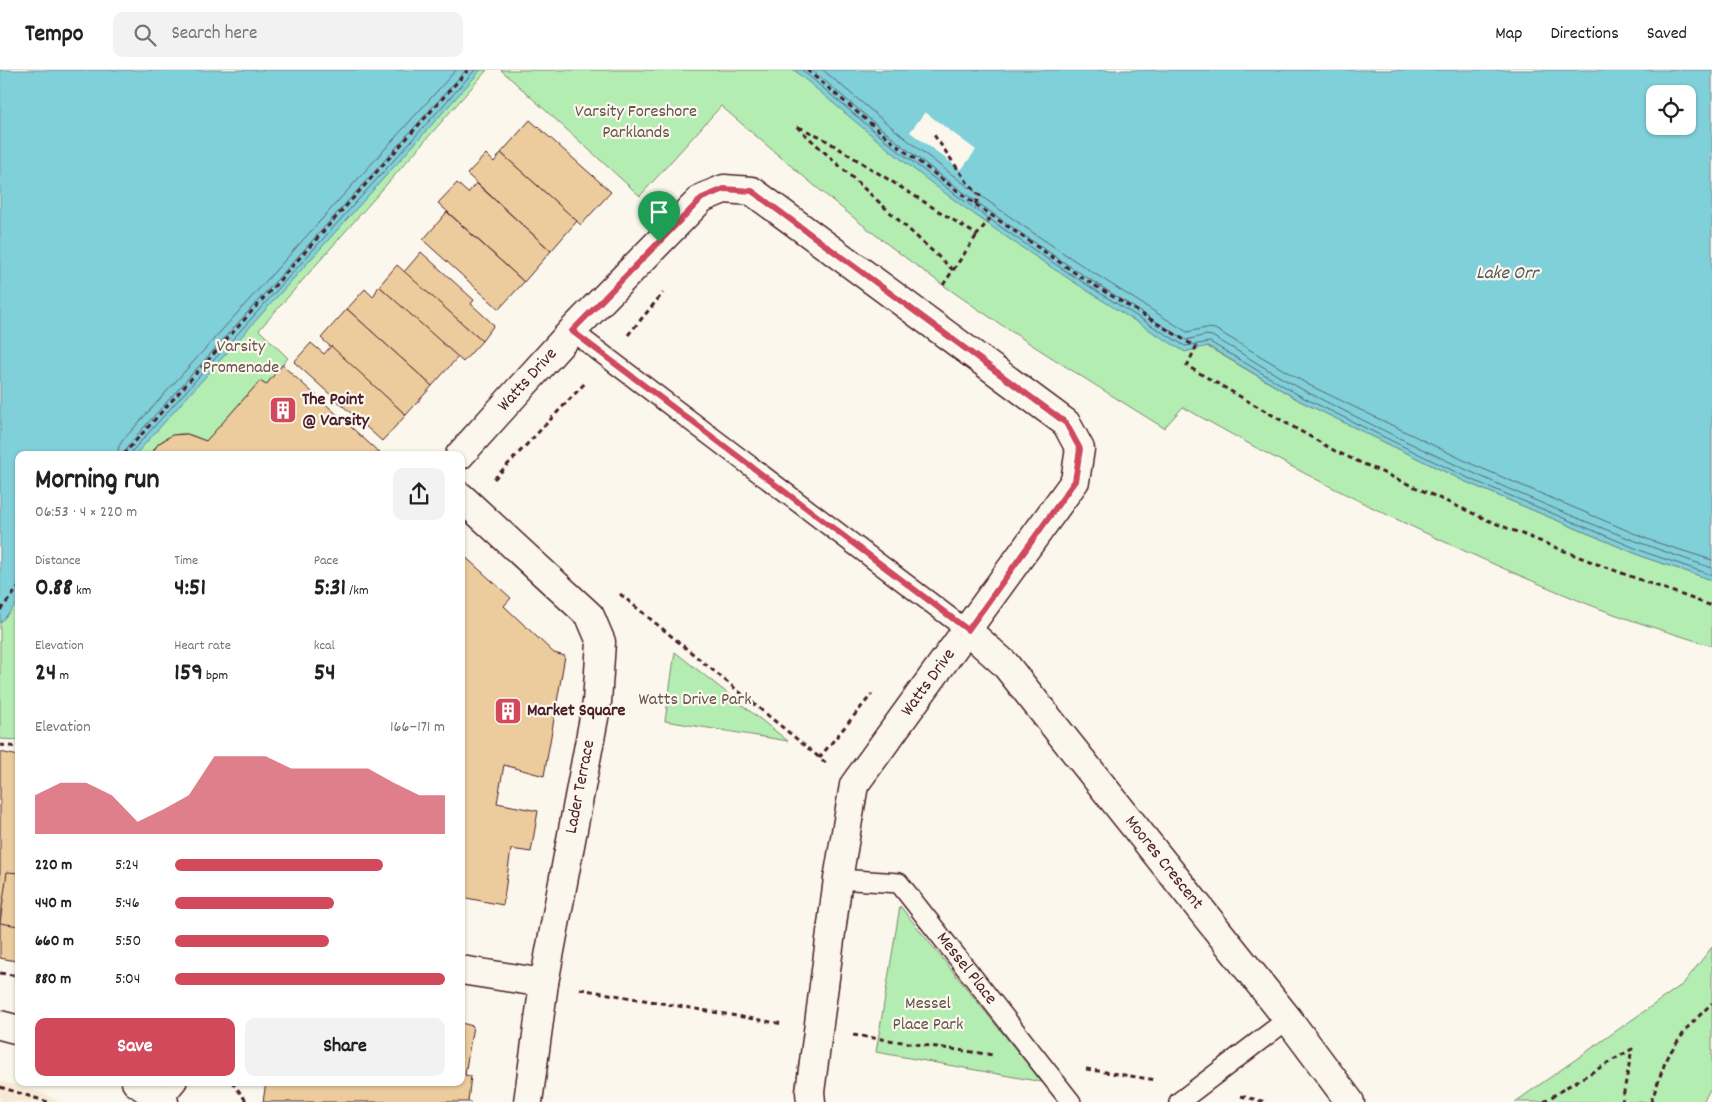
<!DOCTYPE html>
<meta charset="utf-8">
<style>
body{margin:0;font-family:Dekko,sans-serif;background:#f2f2f2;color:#202124;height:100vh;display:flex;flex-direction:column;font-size:19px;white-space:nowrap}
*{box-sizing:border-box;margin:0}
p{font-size:16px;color:#757577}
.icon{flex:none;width:28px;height:28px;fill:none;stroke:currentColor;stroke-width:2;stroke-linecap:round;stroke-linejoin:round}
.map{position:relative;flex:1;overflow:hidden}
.side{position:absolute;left:15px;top:381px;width:450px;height:635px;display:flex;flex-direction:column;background:#fff;border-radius:10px;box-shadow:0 1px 4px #0004}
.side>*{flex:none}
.controls{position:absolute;left:1646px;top:15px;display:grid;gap:10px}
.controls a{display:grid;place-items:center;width:50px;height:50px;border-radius:10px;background:#fff;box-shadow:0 1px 4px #0004;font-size:25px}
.pin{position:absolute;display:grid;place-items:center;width:42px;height:42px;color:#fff;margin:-51px -21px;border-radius:50% 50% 50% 0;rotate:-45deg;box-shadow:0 0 5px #0007}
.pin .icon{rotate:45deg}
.round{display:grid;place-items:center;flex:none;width:52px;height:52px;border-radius:10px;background:#f2f2f2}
.head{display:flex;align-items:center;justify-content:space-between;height:85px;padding:0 20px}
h1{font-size:28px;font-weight:800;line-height:38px}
.stats{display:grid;grid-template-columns:repeat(3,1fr);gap:8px;height:85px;padding:5px 20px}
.stats div{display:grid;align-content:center}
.stats b{font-size:25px;font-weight:800}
.stats small{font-size:14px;font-weight:400}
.stats p{font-size:14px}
.chart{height:140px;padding:10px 20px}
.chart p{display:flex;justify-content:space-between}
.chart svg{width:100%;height:90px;margin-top:5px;fill:#d1495b;opacity:.7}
.button{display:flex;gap:10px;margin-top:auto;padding:10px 20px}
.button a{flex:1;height:58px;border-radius:10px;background:#d1495b;color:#fff;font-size:20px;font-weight:800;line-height:58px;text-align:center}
.button a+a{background:#f2f2f2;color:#202124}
ul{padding:0 20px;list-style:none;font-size:16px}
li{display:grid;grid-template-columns:80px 60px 1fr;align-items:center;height:38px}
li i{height:12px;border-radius:6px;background:#d1495b}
header{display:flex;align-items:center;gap:30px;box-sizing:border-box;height:70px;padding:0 25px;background:#fff;border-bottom:1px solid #e0e0e0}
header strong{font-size:24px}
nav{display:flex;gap:28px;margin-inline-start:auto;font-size:18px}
.search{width:350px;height:45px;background:#f2f2f2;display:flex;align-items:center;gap:12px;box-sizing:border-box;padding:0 18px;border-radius:10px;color:#757577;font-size:19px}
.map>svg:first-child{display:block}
.built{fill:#f6ead4}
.green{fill:#b3edb1;stroke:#7e866e}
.water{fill:#7fd0d9;stroke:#6a8993;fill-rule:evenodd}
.pier{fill:#fbf7ec}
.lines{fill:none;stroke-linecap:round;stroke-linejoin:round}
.shore{stroke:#5f6671;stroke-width:1}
.building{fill:#eccb9d;stroke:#4a1f2b}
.lane-casing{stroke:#4a1f2b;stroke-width:22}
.street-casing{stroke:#4a1f2b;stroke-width:31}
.secondary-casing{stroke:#4a1f2b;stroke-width:31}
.path{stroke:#4a1f2b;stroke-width:3;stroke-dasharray:5 4;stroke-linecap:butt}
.lane{stroke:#fbf7ec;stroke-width:19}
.street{stroke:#fbf7ec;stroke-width:28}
.secondary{stroke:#fbf7ec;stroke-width:28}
.route-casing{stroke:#fff;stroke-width:10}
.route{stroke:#d1495b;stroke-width:6}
.labels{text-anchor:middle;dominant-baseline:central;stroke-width:4.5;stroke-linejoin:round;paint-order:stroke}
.park-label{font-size:18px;fill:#64524c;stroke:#fbf7ec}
.street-label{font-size:18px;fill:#4a1f2b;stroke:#fbf7ec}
.poi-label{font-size:18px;font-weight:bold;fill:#4a1f2b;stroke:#fbf7ec;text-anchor:start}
.water-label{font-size:19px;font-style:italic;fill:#5a545f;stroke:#fbf7ec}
</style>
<header>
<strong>Tempo</strong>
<div class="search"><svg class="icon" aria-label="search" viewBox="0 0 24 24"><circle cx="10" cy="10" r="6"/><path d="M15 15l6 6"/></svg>Search here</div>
<nav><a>Map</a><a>Directions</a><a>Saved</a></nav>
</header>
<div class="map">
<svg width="1712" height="1032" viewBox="0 0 1712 1032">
<rect width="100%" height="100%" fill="#fbf7ec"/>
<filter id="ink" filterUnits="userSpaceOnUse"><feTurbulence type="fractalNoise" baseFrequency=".02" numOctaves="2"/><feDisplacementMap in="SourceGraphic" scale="10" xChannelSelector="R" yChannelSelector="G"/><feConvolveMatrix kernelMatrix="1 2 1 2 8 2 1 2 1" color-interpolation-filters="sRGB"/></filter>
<g filter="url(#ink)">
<path class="built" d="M0,1011L43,1023L59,1032H0Z"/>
<g class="green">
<path d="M458,0H487L259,260L288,288L266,315L260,311L206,371C200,369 193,365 187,364C173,362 156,371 151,385H111Z"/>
<path d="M501,0H822L1208,277L1300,331L1466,412L1646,488L1712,510V576C1672,563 1630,551 1590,535C1450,478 1314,412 1183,337L1164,358C1079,305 994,253 914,194C847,145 784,90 721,36L640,126Z"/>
<path d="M19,500V670L0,669V524Z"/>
<path d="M675,582L788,671L665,651Z"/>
<path d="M900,836L1042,1012L876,982Z"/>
<path d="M1712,877V1016L1703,1032H1515L1683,914Z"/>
</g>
<g class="water">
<path d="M0,0H481L135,385H19V531L0,553Z"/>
<path d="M794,0H1712V510L1646,488L1466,412L1300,331L1208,276L1185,282C1097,228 1009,172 926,109C881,74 838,37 794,0ZM1655,24H1688V56H1655Z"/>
</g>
<path class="pier" d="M925,42L976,80L961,100L910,62Z"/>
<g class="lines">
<g class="shore">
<path d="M802,0C844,36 886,72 931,106C1012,168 1098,223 1185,276L1210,272L1302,327L1468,408L1647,483L1712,505"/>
<path d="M812,0C852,34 892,69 935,101C1015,162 1100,217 1186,270L1206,265L1212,266C1244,284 1274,305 1307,322C1438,389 1573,452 1712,498"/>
<path d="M823,0C861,32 899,64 938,94C1017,155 1102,209 1187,262L1206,258L1215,259L1309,315L1474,395L1652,471L1712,490"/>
<path d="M117,385L119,376L123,370L456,0"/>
<path d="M125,385L128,375L466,0"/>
<path d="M131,385L133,380L475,0"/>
</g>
</g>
<g class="building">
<path d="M530,50L611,122L581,155L501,83Z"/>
<path d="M501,83L577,151L551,181L467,104L486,84L494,92Z"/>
<path d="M457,113L468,123L476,113L551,181L524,212L438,133Z"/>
<path d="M447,142L524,212L499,239L423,170Z"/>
<path d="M421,182L474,230L471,234L494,255L482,271L404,202Z"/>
<path d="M397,195L482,271L463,292L379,216Z"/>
<path d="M379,216L458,287L432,316L347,239L365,219L373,227Z"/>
<path d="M347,239L432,316L406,345L321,268Z"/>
<path d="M311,273L324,284L331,276L406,345L382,371L294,292Z"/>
<path d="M282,295L381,384L151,385L158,374L172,365L187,364L206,371L260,311L266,315Z"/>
<path d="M461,483L511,528L504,536L554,583L565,586L544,706L504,695L497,733L538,741L531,782L511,779L503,835L461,827Z"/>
<path d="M0,682L19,686V890L16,891L0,888Z"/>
<path d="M7,802L19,803V856L0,853Z"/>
<path d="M461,953L473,956L465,1005L471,1006L468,1031L471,1032H263L266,1012H461Z"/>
</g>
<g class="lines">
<g class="lane-casing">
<g id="lane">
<path d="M572,261L968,561"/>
<path id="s1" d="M838,809L899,813L1071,1032"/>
<path d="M162,1030L177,1012"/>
<path d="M1179,1032L1288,949"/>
</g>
</g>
<g class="street-casing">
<g id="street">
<path id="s2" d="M460,385L572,261L702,128L724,119L752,121L1066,353L1080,379L1075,411L854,715L838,809L810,1022L811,1032"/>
<path d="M461,427L590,546L601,572L597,632L544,913L461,900"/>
<path id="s3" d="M968,561L1005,594L1288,949L1350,1032"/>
<path d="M528,1032L544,913"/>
</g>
</g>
<g class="secondary-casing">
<g id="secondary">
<path d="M0,955L19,960"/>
<path d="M136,1012L164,1032"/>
</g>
</g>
<g class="path">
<path d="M807,0L895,74L975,134L1084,209L1196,277L1187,296L1335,381L1492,452L1597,494L1712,536"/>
<path d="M934,65L967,112L980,126L975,134"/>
<path d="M953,200L796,56L819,66L977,165L992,146"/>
<path d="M943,215L977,165"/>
<path d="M628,265L663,223"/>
<path d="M123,385L468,0"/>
<path d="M494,409L586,312"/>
<path d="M620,524L826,693"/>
<path d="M0,540L19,517"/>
<path d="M0,675L19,677"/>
<path d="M819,688L872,624"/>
<path d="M0,903L19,906"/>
<path d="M580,919L783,954"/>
<path d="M853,965L993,985"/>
<path d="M1086,999L1156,1010"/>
<path d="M232,1012L247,1032"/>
<path d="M0,1017L48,1032"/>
<path d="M1241,1026L1266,1032"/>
<path d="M1544,1032L1565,1018L1632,979L1622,1032"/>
<path d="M1651,1032L1667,987L1688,957L1712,933"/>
</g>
<use href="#lane" class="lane"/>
<use href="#street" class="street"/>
<use href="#secondary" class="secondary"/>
</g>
</g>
<g class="lines" filter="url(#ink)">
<g class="route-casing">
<path id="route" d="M724,119L752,121L1066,353L1080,379L1075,411L968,560L572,261L702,128Z"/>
</g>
<use href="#route" class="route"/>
</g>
<defs>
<g id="building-square" transform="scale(1.4375)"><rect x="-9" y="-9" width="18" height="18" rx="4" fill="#d1495b" stroke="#fbf7ec"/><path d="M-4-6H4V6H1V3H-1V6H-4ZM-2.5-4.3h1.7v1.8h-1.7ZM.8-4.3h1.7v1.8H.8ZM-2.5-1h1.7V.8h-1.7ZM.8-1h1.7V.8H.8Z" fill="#fff"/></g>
</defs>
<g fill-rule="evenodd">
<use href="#building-square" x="283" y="340"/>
<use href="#building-square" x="508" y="641"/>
</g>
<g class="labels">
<g class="park-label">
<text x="636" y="42">Varsity Foreshore<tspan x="636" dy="21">Parklands</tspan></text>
<text x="241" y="277">Varsity<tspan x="241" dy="21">Promenade</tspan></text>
<text x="695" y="630">Watts Drive Park</text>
<text x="928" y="934">Messel<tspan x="928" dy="21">Place Park</tspan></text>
</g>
<g class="street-label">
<text stroke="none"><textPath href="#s2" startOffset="101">Watts Drive</textPath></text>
<text transform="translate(929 613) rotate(-54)">Watts Drive</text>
<text transform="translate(581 717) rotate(-79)">Lader Terrace</text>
<text stroke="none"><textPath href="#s3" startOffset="304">Moores Crescent</textPath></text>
<text stroke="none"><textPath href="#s1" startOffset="170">Messel Place</textPath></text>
</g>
<g class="poi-label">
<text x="302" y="330">The Point<tspan x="302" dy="21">@ Varsity</tspan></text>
<text x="527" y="641">Market Square</text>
</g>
<g class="water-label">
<text x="1507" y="204">Lake Orr</text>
</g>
</g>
</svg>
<div class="controls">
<a><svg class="icon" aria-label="locate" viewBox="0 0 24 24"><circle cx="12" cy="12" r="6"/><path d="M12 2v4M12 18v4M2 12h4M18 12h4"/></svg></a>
</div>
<div class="pin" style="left:659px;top:172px;background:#1e9e55"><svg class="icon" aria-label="arrive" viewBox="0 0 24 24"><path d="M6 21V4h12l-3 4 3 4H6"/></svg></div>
<section class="side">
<div class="head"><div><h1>Morning run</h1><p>06:53 · 4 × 220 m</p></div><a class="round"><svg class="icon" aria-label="share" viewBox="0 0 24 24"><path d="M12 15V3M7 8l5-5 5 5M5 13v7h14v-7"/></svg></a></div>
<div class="stats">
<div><p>Distance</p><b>0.88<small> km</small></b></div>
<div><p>Time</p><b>4:51</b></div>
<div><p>Pace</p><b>5:31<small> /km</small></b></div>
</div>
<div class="stats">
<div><p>Elevation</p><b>24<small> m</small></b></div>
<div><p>Heart rate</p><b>159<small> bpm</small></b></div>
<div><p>kcal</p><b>54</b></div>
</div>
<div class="chart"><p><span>Elevation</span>166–171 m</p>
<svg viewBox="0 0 160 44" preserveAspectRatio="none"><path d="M0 44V25L10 19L20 19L30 25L40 38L50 32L60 25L70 6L80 6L90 6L100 12L110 12L120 12L130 12L140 19L150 25L160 25V44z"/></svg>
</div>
<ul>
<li><b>220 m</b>5:24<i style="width:77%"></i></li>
<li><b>440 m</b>5:46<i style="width:59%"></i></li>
<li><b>660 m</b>5:50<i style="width:57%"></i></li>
<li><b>880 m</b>5:04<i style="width:100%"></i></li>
</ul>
<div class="button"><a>Save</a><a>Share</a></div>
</section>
</div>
